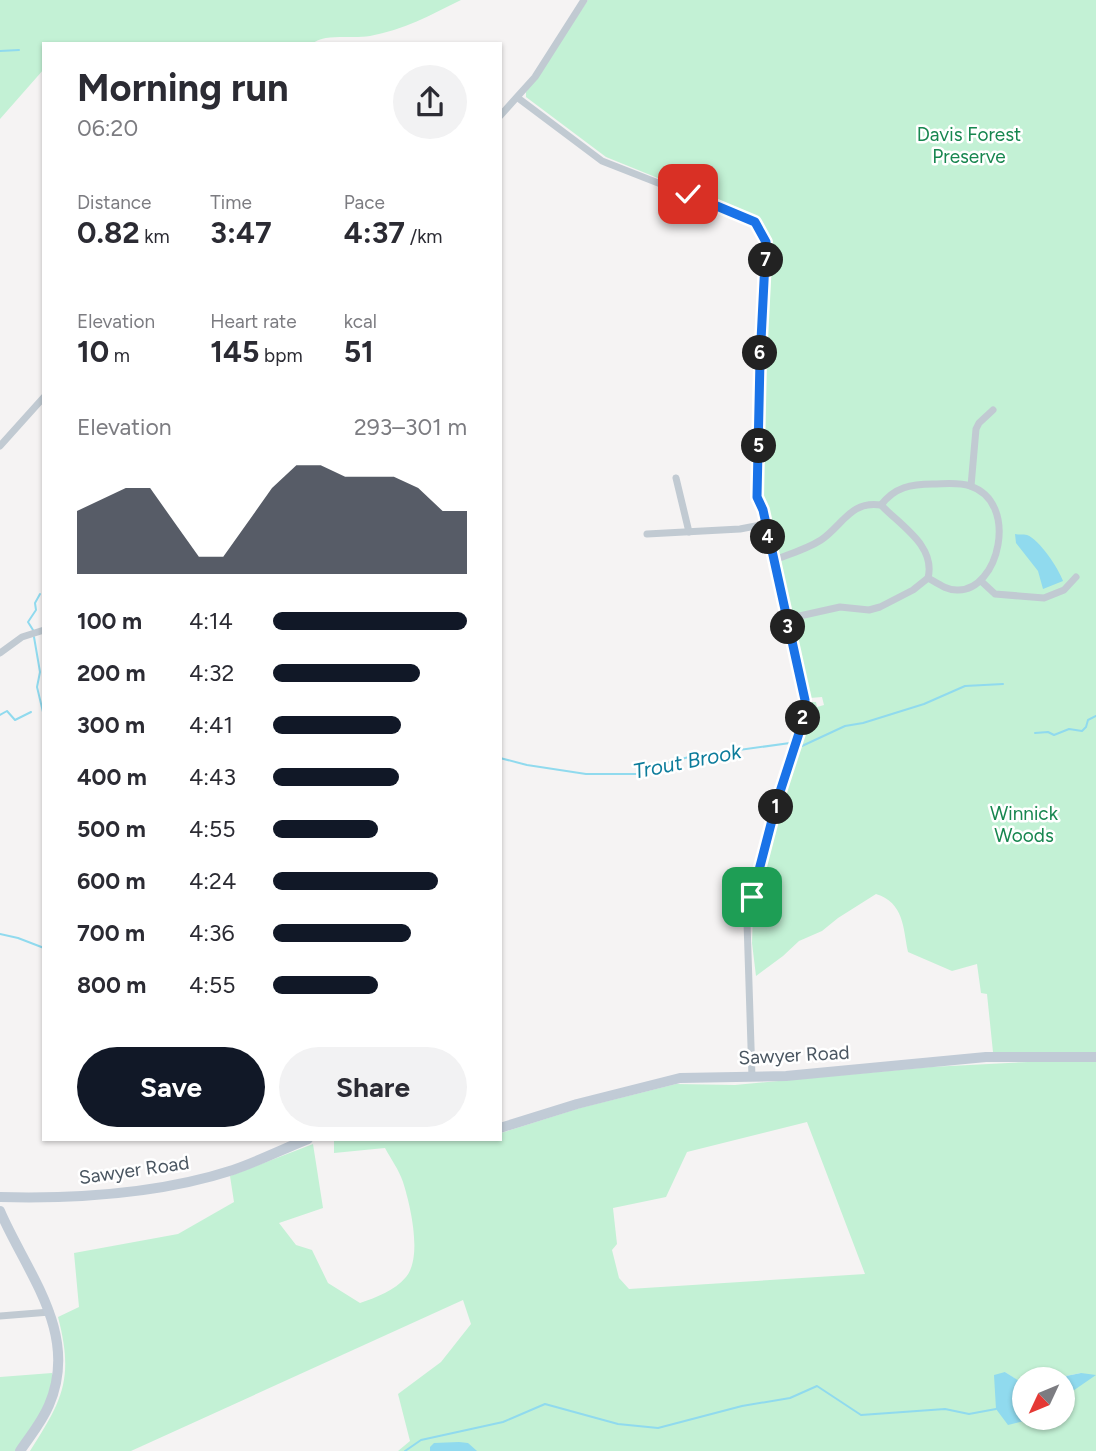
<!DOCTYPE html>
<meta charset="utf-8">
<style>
body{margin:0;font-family:Figtree,sans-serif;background:#f2f2f3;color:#2b2b33;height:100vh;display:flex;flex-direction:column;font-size:26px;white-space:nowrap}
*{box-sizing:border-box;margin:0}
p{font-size:23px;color:#7c7c81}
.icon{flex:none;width:38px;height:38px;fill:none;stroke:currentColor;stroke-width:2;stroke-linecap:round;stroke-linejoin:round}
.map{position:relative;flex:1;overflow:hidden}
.panel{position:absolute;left:42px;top:42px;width:460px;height:1099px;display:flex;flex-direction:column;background:#fff;border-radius:0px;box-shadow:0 2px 5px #0004}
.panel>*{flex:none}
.needle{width:46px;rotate:226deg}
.fabs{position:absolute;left:1012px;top:1367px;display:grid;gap:14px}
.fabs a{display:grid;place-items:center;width:63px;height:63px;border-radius:50%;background:#fff;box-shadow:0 2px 5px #0004;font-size:35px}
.pin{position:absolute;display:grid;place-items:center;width:60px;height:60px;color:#fff;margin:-30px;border-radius:14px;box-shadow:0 4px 10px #0006}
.km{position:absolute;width:35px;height:35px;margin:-18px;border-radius:50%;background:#222;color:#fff;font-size:19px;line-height:35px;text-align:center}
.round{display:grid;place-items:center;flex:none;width:74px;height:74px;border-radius:37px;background:#f2f2f3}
.head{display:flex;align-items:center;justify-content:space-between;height:119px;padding:0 35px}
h1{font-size:38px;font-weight:700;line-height:52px}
.metrics{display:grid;grid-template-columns:repeat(3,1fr);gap:10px;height:119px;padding:7px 35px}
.metrics div{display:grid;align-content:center}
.metrics b{font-size:30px;font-weight:700}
.metrics small{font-size:19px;font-weight:400}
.metrics p{font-size:19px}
.chart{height:196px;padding:14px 35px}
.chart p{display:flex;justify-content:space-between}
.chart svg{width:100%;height:126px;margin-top:7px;fill:#111827;opacity:.7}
.button{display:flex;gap:14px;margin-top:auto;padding:14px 35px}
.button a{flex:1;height:80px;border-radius:42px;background:#111827;color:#fff;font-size:28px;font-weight:700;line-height:80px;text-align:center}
.button a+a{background:#f2f2f3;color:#2b2b33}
ul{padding:0 35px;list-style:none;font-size:23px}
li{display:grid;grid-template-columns:112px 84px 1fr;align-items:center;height:52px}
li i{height:18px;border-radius:9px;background:#111827}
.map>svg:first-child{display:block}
.green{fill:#c3f1d5;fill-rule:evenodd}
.water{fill:#90daee}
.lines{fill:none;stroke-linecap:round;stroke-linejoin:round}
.stream{stroke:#90daee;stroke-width:2}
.street{stroke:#c1cad2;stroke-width:7}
.secondary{stroke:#c1cbd6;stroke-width:10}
.route-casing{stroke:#fff;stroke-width:14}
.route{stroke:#1a73e8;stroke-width:9}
.labels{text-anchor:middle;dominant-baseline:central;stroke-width:5;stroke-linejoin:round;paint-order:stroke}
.park-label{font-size:19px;fill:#17864f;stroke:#fff}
.street-label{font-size:19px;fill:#4a5661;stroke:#fff}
.water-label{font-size:21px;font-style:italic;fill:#0c7c9b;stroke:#fff}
</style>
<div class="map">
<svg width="1096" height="1451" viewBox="0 0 1096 1451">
<rect width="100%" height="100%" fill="#f5f3f3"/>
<g class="green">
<path d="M0,0H461C431,15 403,30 370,36C353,39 323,33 312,44H44V69L0,119Z"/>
<path d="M588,0H1096V1052H993L987,994L981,993L977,964L952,971L908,952C903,927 904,903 876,894L838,918L822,931L799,941L783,956L756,976L752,943L753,915L782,802L806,727L809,705L811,702H816L817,707L824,705L822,697L810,698L808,695L761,498L763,410L771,250C767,236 762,224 749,215L606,157L526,97V92Z"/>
<path d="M1096,1061V1451H398L410,1441L398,1394L441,1362L471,1324L463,1300L131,1451H30C63,1400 74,1378 58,1317L79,1307L74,1253L178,1234L234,1202L230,1176L313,1144L323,1208L279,1223L296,1245L312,1250L328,1283L360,1303C377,1297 394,1291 406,1277C423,1257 410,1204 403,1182C399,1170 391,1159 385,1148L334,1153V1139H500L501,1133L580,1108L676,1084L735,1085L931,1067L1028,1062ZM807,1122L865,1274L629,1289L619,1278L612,1250L617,1244L613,1208L666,1197L687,1152ZM1005,1372L1023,1384L1024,1379H1051L1081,1373L1062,1404V1418H1036L1008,1424Z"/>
<path d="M52,1373C57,1401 31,1429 17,1451H0V1377Z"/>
</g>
<g class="water">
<path d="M1015,534C1019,535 1023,534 1027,535C1039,539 1059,569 1063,581L1043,589L1038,571L1016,543Z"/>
<path d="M1005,1372L1024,1384V1418H1036L1008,1425L996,1409L994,1375Z"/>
<path d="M1081,1373L1096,1375L1067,1395L1062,1404V1379H1051Z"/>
<path d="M459,1442L468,1443L477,1451H430V1447L434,1443Z"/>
</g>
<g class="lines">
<g class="stream">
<path d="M0,51L19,50"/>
<path d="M33,630L28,622L36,610L35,603L40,594"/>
<path d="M34,637L40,672L37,687L43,712"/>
<path d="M0,715L7,711L15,720L31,712"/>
<path d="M1035,733L1048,732L1054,735L1069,729L1082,731L1086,727L1088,720L1096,716"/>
<path d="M802,746L845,726L863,723L924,704L965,686L1003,684"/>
<path d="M500,758L527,765L586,774H641L662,764L689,757L790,743"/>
<path d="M0,934L18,938L44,948"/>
<path d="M405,1451L421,1440L503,1422L545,1404L618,1424L658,1428L742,1406L790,1398L817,1386L861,1415L945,1409L969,1414L996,1409"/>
</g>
<g class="street">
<path d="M518,98L602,161L745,217L759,226L766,242L760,360L757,497L763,510L805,700L801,727L770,826L747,922L752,1077"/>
<path d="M500,116L535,77L584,0"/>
<path d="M0,446L44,397"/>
<path d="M676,478L689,532"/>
<path d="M971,486L976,429L979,423L993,410"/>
<path d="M881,505C895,487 911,484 933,484C944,484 959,482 970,486C1020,502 999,592 957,590C946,590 937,583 928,578"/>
<path d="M647,534L740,529L766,524"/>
<path d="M774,560C790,554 807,549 821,540C842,526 851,500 881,505C901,526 936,546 928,578L913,590L880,607L869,610L840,607L786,619"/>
<path d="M981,581L995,594L1044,598L1064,590L1076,577"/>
<path d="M0,653L22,637L44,630"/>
<path d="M0,1316L50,1312"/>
</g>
<g class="secondary">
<path d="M500,1128L577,1104L680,1078L786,1076L986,1057H1096"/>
<path d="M0,1197C77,1199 159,1194 233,1170C259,1161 283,1149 308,1139"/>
<path d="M0,1211C26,1272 80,1333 49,1405C42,1422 30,1436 20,1451"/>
</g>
</g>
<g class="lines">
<g class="route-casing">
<path id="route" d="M688,194L755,222L766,242L760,360L757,497L763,510L805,700L801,727L777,801L752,897"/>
</g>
<use href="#route" class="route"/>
</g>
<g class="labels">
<g class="park-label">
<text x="969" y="134">Davis Forest<tspan x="969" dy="22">Preserve</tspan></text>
<text x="1024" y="813">Winnick<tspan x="1024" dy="22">Woods</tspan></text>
</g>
<g class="street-label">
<text transform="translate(794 1055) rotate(-3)">Sawyer Road</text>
<text transform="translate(134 1170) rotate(-8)">Sawyer Road</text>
</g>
<g class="water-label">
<text transform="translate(687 761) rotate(-11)">Trout Brook</text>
</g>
</g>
</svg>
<div class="fabs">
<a><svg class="needle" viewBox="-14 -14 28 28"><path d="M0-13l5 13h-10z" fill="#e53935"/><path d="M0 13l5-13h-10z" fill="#7c7c81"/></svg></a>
</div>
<div class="pin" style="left:752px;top:897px;background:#1e9e55"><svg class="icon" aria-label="arrive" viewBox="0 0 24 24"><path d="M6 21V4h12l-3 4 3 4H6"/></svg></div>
<div class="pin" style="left:688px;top:194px;background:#d93025"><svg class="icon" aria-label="check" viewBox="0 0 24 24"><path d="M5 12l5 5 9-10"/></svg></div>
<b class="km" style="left:776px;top:807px">1</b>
<b class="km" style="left:803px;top:718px">2</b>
<b class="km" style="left:788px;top:627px">3</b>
<b class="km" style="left:768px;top:537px">4</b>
<b class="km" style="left:759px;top:446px">5</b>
<b class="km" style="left:760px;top:353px">6</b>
<b class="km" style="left:766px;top:260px">7</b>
<section class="panel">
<div class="head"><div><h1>Morning run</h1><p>06:20</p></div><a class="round"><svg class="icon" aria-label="share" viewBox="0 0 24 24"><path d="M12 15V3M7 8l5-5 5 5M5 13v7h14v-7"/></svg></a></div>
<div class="metrics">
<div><p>Distance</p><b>0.82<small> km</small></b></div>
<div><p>Time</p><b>3:47</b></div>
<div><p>Pace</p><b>4:37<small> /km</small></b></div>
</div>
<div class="metrics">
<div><p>Elevation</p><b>10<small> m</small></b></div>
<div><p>Heart rate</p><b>145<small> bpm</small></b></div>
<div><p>kcal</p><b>51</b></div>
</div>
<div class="chart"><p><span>Elevation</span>293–301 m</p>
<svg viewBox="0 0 160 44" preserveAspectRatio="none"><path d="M0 44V22L10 18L20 14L30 14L40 26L50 38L60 38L70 26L80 14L90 6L100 6L110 10L120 10L130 10L140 14L150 22L160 22V44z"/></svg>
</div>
<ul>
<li><b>100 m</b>4:14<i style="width:100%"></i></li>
<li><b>200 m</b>4:32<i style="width:76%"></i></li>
<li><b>300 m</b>4:41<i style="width:66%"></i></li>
<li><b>400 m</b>4:43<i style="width:65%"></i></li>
<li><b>500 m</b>4:55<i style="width:54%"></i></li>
<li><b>600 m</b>4:24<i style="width:85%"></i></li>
<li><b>700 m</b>4:36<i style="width:71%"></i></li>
<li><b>800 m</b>4:55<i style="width:54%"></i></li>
</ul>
<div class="button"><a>Save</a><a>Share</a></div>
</section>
</div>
